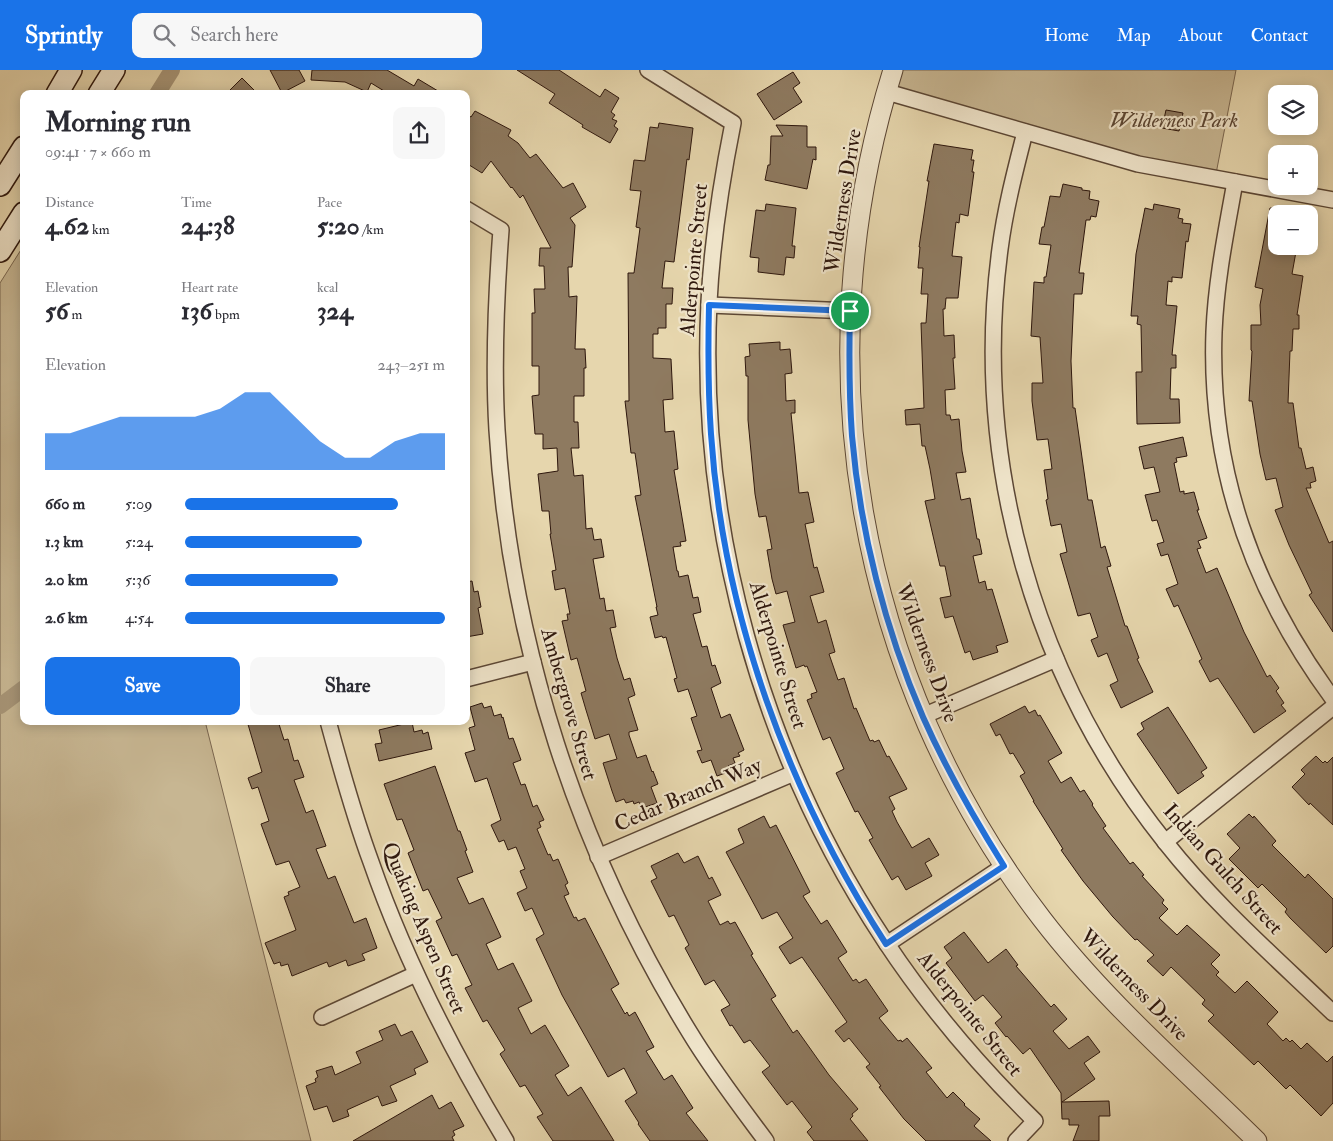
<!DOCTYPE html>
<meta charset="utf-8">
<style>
body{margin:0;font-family:"IM FELL Double Pica",serif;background:#f7f7f7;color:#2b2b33;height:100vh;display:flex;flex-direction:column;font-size:19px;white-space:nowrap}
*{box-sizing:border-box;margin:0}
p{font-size:16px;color:#7c7c81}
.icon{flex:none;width:28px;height:28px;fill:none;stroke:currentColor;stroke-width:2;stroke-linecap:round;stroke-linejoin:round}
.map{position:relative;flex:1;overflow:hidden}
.details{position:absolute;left:20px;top:20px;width:450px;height:635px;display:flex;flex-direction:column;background:#fff;border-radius:10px;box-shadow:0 2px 12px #0003}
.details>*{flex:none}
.tools{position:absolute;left:1268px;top:15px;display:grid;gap:10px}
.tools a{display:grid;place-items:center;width:50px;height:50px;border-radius:10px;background:#fff;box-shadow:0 2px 12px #0003;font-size:25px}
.pin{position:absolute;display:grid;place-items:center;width:42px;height:42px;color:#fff;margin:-21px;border:2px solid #fff;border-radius:50%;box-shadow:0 1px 5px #0007}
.round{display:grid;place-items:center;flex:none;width:52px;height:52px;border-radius:10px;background:#f7f7f7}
.headline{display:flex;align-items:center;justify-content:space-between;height:85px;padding:0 25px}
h1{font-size:28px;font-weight:700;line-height:38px}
.metrics{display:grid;grid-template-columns:repeat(3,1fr);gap:8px;height:85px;padding:5px 25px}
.metrics div{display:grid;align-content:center}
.metrics b{font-size:25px;font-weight:700}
.metrics small{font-size:14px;font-weight:400}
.metrics p{font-size:14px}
.chart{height:140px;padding:10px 25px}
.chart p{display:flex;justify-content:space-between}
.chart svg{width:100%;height:90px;margin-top:5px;fill:#1a73e8;opacity:.7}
.button{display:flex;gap:10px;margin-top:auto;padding:10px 25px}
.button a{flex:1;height:58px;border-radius:10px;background:#1a73e8;color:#fff;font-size:20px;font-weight:700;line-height:58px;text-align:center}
.button a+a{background:#f7f7f7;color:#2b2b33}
ul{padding:0 25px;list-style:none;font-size:16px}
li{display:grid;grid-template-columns:80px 60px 1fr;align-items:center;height:38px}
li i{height:12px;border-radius:6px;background:#1a73e8}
header{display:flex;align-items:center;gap:30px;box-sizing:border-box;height:70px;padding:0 25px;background:#1a73e8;color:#fff}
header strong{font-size:24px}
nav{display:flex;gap:28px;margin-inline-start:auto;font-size:18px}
.search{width:350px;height:45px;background:#f7f7f7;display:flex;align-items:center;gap:12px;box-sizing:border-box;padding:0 18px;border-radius:10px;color:#7c7c81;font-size:19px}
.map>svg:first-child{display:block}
.green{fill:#c7b692;stroke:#7a6650}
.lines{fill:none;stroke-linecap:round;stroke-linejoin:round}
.canal{stroke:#a79577;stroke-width:16}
.building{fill:#8e7a60;stroke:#2e170d}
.minor-casing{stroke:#5c4735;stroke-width:18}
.tertiary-casing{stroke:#5c4735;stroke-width:21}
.secondary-casing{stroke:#2e170d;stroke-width:24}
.minor{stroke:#efe4ca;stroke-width:15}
.tertiary{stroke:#efe4ca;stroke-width:19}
.secondary{stroke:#efe4ca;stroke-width:21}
.route-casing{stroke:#fff;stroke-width:10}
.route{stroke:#1a73e8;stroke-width:6}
.labels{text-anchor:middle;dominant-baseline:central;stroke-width:4.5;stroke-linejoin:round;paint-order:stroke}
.park-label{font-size:21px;font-style:italic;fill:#5c4735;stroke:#efe4ca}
.street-label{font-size:21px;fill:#2e170d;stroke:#efe4ca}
</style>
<header>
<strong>Sprintly</strong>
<div class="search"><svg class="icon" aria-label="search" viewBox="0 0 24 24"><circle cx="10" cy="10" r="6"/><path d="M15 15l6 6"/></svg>Search here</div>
<nav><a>Home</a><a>Map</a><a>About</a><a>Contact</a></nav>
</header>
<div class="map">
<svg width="1333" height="1071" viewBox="0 0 1333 1071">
<rect width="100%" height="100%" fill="#e6d6ad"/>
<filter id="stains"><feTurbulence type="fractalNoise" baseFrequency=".004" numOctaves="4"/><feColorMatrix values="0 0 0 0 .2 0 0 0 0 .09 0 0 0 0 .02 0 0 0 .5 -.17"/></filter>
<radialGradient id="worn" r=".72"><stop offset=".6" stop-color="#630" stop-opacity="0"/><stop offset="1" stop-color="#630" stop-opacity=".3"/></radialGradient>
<g class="green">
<path d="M893,0H1236L1215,109L887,22Z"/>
<path d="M24,175V651H205L311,1071H0V213Z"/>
</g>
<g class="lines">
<g class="canal">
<path d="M157,24L172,0"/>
<path d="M0,636L24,618"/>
</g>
</g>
<g class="building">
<path d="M270,0H299L305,11L282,23Z"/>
<path d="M312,0H387L414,16L418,9L443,24H389L371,13L367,22L345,12L311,10Z"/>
<path d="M517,0H559L600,27L605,19L619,28L611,42L615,45L612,49L617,51L614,56L618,59L610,73L582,57L583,55L549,33L555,24Z"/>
<path d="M793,2L800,13L793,18L802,32L774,50L757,24Z"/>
<path d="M242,8L258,24H226Z"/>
<path d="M1166,40L1183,43L1179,61L1162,58Z"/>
<path d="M475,41L511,60L508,66L518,73L530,88L536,84L563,118L573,113L586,137L570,148L575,155L572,197H568L569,227L577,226L575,279H585L586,298H584V326H574V352H578L579,378H571L574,406L583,405L586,459L592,458L594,470L601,469L604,487L593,489L600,529L604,528L606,541L613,540L616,557L610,558L617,588L624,610L630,608L635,625L628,628L638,660L629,662V665L637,688L646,685L652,702L653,701L658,714L651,717L657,733L642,738L639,732L634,734L633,731L626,733L624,729L616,732L612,721L603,693L617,689L609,664L595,669L586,640L581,623L586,621L577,588L571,590L562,551L568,550L567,544H570L565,518L555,520L552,501L556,500L550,464H551L549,441H542L538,404L558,401L557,378L543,379V364H535L532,326L539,325V296H532V243H535L534,219H545L544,196H539L540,178H551L523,125L520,128L512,117L511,118L491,91L482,103L466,93V44L471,47Z"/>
<path d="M659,53L693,58L689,90L687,89L674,192L665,191L662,218H673L672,234H666V258H658V264H653V288L671,289L673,329L663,330L665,362L674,361L678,399L674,400L686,471L680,472L681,476L673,477L677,501H678L679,507L688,505L693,528L698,527L701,542L693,544L702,577L707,576L712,596L715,595L721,613L711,618L721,648L730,644L744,680L738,683L740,686L733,688L735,693L728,696L731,701L717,706L711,690L702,693L697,681L702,680L691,648L697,646L688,619L678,622L674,609L677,608L666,567L663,568L662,566L655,568L650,547L658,545L656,537H657L635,426L641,425L635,383H631L625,331H629L628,203H634L640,158L636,157L641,121L630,120L634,90L645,91L650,57L658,58Z"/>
<path d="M776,55L807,56V77H816V90L813,89L807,119L765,110L768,95H770L771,66H783Z"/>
<path d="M934,74L973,80L971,90H974L972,102H974L968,146L960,144L959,153L956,152L952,186L962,187L958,228H946L945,239H943L944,266L954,265L955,288H953L955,319L945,320L946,345H950L951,350L959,349L962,381L966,402L956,403L961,430L970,428L977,469H979L982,484L973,486L979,513L985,511L987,520L992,519L1008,572L996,576L998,582L973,590L970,581L965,583L953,546L945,548L940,528L951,526L945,496H940L925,431L935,429L930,399L925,376H922L920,354L906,355L905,340L924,338L921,253H926L928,224H921L923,198H918L920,177H919L929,111H927Z"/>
<path d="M1063,114L1082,118V120L1090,121L1089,129L1099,131L1096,147L1091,146L1090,150H1086L1079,203H1084L1082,224H1074L1071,291L1073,338H1075L1088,430H1092L1101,478L1105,476L1111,496L1107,497L1125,556H1127L1139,588L1137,589L1153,622L1121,638L1110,615L1118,611L1107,583L1098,587L1091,570L1098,567L1090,543L1078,546L1060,484L1067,482L1061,454L1051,456L1046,430L1048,429L1044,400L1052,399L1048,369L1037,370L1032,331V313H1043L1040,267L1031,266L1034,212L1044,213V207H1046L1051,175L1039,174L1042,157H1044L1050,126L1060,127Z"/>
<path d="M766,134L796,138L792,176H795L794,188L786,187L784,205L758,202L759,188L750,187L756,140L765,141Z"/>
<path d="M1154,134L1180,139L1178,148L1183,149L1182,153L1191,154L1188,172L1186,171L1182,208L1172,207V212L1168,211L1166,235L1177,236L1172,285H1176V298H1171L1170,329H1179L1180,353L1137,354L1136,302H1142L1141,255L1137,254L1138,246H1131L1136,184L1145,138L1153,140Z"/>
<path d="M1270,138H1276V176H1297L1292,204L1303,206L1297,245H1299V259H1293L1292,281H1290L1288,333H1293L1299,378H1301L1306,399L1313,397L1316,411L1310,413L1311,418H1306L1329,473L1333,471V562L1309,525L1312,523L1289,475L1275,440L1283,437L1276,408L1266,410L1260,384L1252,331H1249L1252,281L1251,280V255H1261L1260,235L1263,219L1255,217Z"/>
<path d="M780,272V280L790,279L792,303L785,304L786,331L795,330V343H791L799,423L808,422L814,452L805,454L814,498L817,497L824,522L810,526L818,553L826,550L835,582L829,584L838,610L844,608L854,639L856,638L870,671L873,670L874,672L879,670L887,687L889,686L907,719L889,727L895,739L892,741L897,752L912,778L929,768L939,785L925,793L932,806L906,820L898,806L892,810L869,770L873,768L858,741L855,742L836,703L844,699L830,667L823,670L807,630L812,628L811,624L817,622L807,596L805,597L804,595L796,598L783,555L795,552L787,521L776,524L772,509L767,480L772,479L766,446L759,447L755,424L748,350V306H746L745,287L750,286L749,274Z"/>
<path d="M1183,367L1187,386L1176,388L1177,392L1174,393L1180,422L1184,421V424L1194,422L1199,440H1197L1207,468L1198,471L1201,478L1197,479L1206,503L1217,498L1244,562L1267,607L1270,605L1279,618L1276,621L1284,633L1281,635L1286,641L1254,663L1218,608L1210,612L1199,591L1202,589L1178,535L1174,537L1166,519L1178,514L1168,484L1161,486L1157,474L1164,472L1157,450L1152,451L1145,425L1160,422L1154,397L1144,399L1139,377Z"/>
<path d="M472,511L474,522L478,521L481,537L478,538L483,564L466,567V512Z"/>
<path d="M482,633L484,638L491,636L494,646L501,644L502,648L503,647L509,669L513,668L521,690L513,693L521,715L525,714L533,737L537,735L544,750L539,752L541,757L537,759L548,785L550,784L553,791L558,789L568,813L565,815L569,824L564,826L574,848L576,847L578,851L585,848L619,914L611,919L625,944L627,942L629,946L635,942L654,977L646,981L664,1010L672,1005L693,1038L686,1043L708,1071H650L638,1054L639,1053L625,1031L637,1023L624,998L608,1007L562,925L536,869L544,864L532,838L525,841L517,823L527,818L520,801L525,799L516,777L508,780L504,770L499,772L491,755L501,750L487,708L475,712L465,683L475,680L469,658L475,656L470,637Z"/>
<path d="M1025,636L1029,643L1035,640L1038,646L1040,645L1062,683L1048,691L1061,713L1071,707L1080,722L1084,720L1093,734L1092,735L1106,756L1103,758L1130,794L1133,792L1144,805L1142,806L1164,830L1162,833L1168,839L1159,848L1177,865L1187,855L1220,885L1211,894L1219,902L1216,905L1235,923L1247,911L1278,942L1267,954L1283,971L1286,968L1290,972L1292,970L1301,979L1307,973L1327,992L1333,986V1033L1321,1046L1290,1015L1286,1019L1258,991L1254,995L1208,951L1214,945L1202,934L1205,930L1171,897L1163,906L1147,891L1154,885L1137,869L1135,870L1113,847L1083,811L1061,780L1063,779L1033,731H1034L1020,706L1025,703L1013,683L1010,684L1000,664L996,666L990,654Z"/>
<path d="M1168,637L1207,698L1201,702L1204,706L1178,724L1137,664L1144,659L1141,653Z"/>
<path d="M247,651H278L284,670L288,669L294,691L298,690L304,707L294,710L306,743L313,740L326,776L316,779L328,809L335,806L354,853L366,848L377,878L362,884L365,890L348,896L346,890L329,897L327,892L292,906L288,894L281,896L280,892L274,894L265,873L296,860L284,827L289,825L288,822L300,817L289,791L276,795L261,754L269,751L258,717L252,719L248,708L262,702Z"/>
<path d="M412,652L414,662L422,660L423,664L428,662L432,679L379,691L375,674L382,673L379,660Z"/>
<path d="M1316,686L1323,693L1325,691L1327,693L1333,687V755L1310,733L1309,735L1292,717L1305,704L1301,700Z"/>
<path d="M435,696L458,761H460L467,780L465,781L473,802L457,808L469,834L483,828L501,867L486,874L498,900L513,893L532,931L518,938L531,964L545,955L569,996L555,1005L568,1026L581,1017L614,1071H553L537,1047L543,1044L525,1015L520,1017L500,984L505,980L487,950L483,952L465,918L472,915L457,884L452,886L436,851L442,848L428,819L423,821L408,783L414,780L402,749L397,750L384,714Z"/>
<path d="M1249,744L1253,748L1254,746L1276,771L1272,775L1305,808L1308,804L1333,829V876L1326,883L1290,848L1285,842L1287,839L1262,814L1258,818L1229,789L1240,778L1227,764Z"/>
<path d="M764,746L770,758L776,755L810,822L803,826L821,854L827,850L847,882L838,888L853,911L856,909L859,913L866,909L888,941L879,948L898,971L901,970L902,972L907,968L932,998L926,1002L947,1028L953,1022L965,1034L964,1035L980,1049L974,1056L991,1071H926L904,1049L879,1017L881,1016L866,997L870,994L849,968L844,972L835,961L847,952L802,887L790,894L779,877L793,868L777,842L762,849L726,782L744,773L738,759Z"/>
<path d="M678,783L684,793L698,786L709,809L712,807L721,825L708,831L720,855L728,851L730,854L735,852L753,884L751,885L776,926L771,929L793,963L797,960L829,1005L858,1039L852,1044L853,1046L850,1049L868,1071H814L807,1062L812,1057L792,1031L787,1035L762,1002L770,996L750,970L744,973L732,955L730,956L721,940L730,935L714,910L705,915L685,878L689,875L674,845L669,847L651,811L657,808L651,796Z"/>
<path d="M964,862L988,893L1006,879L1018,895L1016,896L1051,937L1054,934L1067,949L1053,961L1069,979L1088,966L1100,982L1084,993L1095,1009L1062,1032L1109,1031L1110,1046H1099V1071H1073L1079,1055H1069V1049H1062L1061,1023L1030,978L1023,984L1007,966L1006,967L995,953L1002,947L983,925L975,931L946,893L952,888L944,877Z"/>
<path d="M395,954L401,966L412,961L428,992L414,999L416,1004L390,1016L397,1031L382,1036L378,1026L347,1040L349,1046L333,1052L327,1036L314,1040L306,1016L316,1012L315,1009L318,1007L316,1001L332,996L335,1005L361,993L356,982L383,970L379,961Z"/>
<path d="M432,1025L439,1039L451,1032L464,1056L453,1061L455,1065L452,1067L454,1071H353Z"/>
</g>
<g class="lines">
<g class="minor-casing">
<g id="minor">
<path d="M648,0L733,53C721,113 712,172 709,232C698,457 761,684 885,871C928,936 979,996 1035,1051L1016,1071"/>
<path d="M887,22L1138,94L1333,130"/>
<path d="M1025,62C1015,101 1005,140 1000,179C972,390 1033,607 1166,773C1215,835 1276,888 1333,943"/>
<path d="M1235,112C1226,162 1216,211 1214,262C1209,399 1252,519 1333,629"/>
<path d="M466,139L501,160C496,227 493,293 497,360C510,574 578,781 690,963C713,1001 740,1036 766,1071"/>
<path d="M709,235L850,241"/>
<path d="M466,609L533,592"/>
<path d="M923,646L1056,589"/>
<path d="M328,651C341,699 354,746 371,792C405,890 453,983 506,1071"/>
<path d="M1165,772L1333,637"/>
<path d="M598,787L794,703"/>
<path d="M887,874L1004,796"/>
<path d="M322,947L416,904"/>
</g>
</g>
<g class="tertiary-casing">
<path id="tertiary" d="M893,0C802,291 856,607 1042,849C1105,931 1184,999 1257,1071"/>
</g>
<g class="secondary-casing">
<g id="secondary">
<path d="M57,24L71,0"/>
<path d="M99,24L114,0"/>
<path d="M0,115L24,77"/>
<path d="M0,181L24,143"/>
</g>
</g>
<use href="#minor" class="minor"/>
<use href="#tertiary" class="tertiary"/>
<use href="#secondary" class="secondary"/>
</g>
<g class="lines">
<g class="route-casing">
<path id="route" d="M709,235L850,241C849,283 849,324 852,366C860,461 885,559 923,647C946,699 974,748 1004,796L886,874C788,722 723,545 711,364C708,321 708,278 709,235Z"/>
</g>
<use href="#route" class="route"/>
</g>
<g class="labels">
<g class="park-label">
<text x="1174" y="50">Wilderness Park</text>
</g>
<g class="street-label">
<text transform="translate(843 131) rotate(-81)">Wilderness Drive</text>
<text transform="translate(694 190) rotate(-85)">Alderpointe Street</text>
<text transform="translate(927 583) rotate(70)">Wilderness Drive</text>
<text transform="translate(778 585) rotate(73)">Alderpointe Street</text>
<text transform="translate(569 634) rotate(74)">Ambergrove Street</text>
<text transform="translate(688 725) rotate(-23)">Cedar Branch Way</text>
<text transform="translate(1223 799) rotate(48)">Indian Gulch Street</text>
<text transform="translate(424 858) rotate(67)">Quaking Aspen Street</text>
<text transform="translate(1134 915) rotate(46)">Wilderness Drive</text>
<text transform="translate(970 944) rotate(51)">Alderpointe Street</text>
</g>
</g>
<rect width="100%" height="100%" filter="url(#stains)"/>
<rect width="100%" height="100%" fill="url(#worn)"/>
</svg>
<div class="tools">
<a><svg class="icon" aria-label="layers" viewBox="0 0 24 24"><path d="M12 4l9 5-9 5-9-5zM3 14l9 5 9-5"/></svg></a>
<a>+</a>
<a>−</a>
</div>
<div class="pin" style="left:850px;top:241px;background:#1e9e55"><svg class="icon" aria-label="arrive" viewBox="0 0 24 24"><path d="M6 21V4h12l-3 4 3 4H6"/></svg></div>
<section class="details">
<div class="headline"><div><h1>Morning run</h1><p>09:41 · 7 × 660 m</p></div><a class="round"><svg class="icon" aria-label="share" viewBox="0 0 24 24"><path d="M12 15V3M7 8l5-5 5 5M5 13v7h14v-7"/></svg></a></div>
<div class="metrics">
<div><p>Distance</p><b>4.62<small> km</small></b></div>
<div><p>Time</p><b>24:38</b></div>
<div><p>Pace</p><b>5:20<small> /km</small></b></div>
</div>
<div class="metrics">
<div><p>Elevation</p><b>56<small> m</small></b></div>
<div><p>Heart rate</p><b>136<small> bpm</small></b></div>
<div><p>kcal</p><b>324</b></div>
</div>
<div class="chart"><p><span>Elevation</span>243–251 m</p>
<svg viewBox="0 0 160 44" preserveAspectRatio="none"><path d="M0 44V26L10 26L20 22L30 18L40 18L50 18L60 18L70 14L80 6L90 6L100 18L110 30L120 38L130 38L140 30L150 26L160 26V44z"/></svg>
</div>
<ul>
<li><b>660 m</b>5:09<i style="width:82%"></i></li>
<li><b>1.3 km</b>5:24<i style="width:68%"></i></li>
<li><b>2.0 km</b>5:36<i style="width:59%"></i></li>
<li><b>2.6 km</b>4:54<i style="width:100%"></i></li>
</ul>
<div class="button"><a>Save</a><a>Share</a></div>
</section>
</div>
